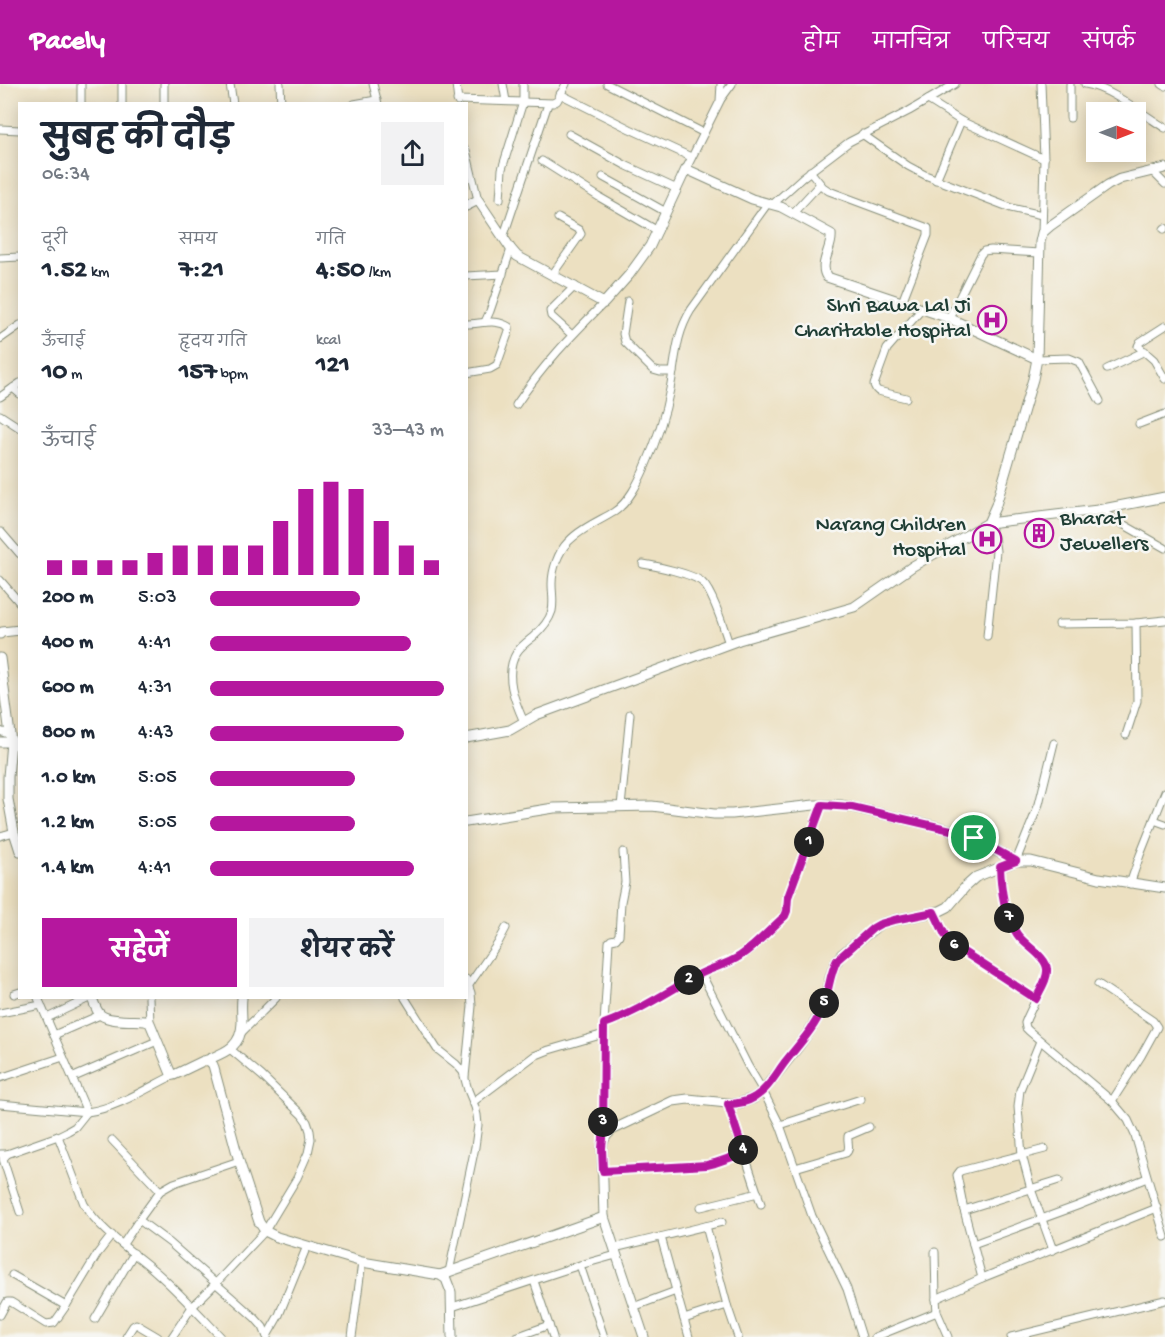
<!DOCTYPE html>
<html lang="hi">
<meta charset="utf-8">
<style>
body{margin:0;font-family:"Gochi Hand","Playpen Sans Deva",sans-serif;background:#f2f2f3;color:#1f2937;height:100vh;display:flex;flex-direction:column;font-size:22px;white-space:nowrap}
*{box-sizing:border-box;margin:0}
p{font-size:20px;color:#747a83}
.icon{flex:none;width:33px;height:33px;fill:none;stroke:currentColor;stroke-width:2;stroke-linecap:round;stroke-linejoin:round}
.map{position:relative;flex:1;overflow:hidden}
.panel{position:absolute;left:18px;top:18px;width:450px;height:897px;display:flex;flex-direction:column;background:#fff;border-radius:0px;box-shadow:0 3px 15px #0003}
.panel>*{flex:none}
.needle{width:39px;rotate:90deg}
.tools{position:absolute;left:1086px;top:18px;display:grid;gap:12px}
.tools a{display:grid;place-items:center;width:60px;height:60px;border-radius:0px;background:#fff;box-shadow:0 3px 15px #0003;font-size:30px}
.pin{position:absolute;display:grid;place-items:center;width:51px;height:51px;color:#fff;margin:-26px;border:3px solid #fff;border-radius:50%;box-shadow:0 2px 6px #0007}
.km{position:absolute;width:30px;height:30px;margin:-15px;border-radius:50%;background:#222;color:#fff;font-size:16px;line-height:30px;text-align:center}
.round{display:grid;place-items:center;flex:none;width:63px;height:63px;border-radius:0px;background:#f2f2f3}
.summary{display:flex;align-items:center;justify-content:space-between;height:102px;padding:0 24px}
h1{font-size:33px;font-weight:700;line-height:45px}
.metrics{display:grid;grid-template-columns:repeat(3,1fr);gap:9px;height:102px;padding:6px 24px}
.metrics div{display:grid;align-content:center}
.metrics b{font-size:26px;font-weight:700}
.metrics small{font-size:16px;font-weight:400}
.metrics p{font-size:16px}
.chart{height:168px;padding:12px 24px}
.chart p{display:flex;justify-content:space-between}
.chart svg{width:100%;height:108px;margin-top:6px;stroke:#b5179e;stroke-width:6}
.primary-button{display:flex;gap:12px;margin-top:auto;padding:12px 24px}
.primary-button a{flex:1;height:69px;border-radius:0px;background:#b5179e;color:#fff;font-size:24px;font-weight:700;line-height:69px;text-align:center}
.primary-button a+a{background:#f2f2f3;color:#1f2937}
ul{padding:0 24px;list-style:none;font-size:20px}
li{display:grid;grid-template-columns:96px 72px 1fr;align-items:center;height:45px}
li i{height:15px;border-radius:8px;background:#b5179e}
header{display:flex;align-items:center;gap:36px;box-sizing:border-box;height:84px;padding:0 30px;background:#b5179e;color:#fff}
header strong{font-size:28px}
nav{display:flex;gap:33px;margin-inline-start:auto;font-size:21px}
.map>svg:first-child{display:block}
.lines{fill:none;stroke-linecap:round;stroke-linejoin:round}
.minor-casing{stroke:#868e7a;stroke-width:9}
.tertiary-casing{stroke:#868e7a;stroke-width:11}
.minor{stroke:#fff;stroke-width:7}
.tertiary{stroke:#fff;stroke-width:9}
.route-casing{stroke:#fff;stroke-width:12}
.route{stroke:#b5179e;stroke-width:8}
.labels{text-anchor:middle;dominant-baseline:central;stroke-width:5;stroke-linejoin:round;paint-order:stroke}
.poi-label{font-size:22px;fill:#1f3d34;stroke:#f6f6f2;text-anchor:end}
</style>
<header>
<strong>Pacely</strong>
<nav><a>होम</a><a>मानचित्र</a><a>परिचय</a><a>संपर्क</a></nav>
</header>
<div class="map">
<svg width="1165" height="1253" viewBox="0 0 1165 1253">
<rect width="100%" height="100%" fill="#f6f6f2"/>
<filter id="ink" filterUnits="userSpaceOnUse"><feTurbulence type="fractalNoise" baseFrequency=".0167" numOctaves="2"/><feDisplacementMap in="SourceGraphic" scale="12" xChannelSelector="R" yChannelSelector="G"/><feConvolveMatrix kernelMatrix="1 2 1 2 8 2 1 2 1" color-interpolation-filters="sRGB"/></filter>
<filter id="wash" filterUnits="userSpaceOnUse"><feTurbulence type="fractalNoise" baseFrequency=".008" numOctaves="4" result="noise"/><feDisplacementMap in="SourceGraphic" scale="24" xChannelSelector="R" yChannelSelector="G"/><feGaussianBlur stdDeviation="1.35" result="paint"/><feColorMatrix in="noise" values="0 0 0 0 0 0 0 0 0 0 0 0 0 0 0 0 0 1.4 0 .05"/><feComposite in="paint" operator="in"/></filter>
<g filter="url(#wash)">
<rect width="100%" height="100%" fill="#ece0c1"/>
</g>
<g filter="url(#ink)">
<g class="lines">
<g class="minor-casing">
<g id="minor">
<path d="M122,0V20"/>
<path d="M230,0L233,20"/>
<path d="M280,0L281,20"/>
<path d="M373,0L378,20"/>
<path d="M456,0L458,18"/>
<path d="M503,0L506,17"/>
<path d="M607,0L704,49"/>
<path d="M1041,0L1044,75L1042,149"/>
<path d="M1085,0C1109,3 1144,31 1165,44"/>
<path d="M1162,0L1165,2"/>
<path d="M560,10L630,45L691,73"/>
<path d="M721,15L732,0"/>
<path d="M457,16L553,19L557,17L566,0"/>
<path d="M928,16L961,37L1044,75"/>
<path d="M81,20V0"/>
<path d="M164,20V0"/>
<path d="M354,20L376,16"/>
<path d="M1070,34V0"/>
<path d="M0,45L20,46"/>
<path d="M569,50L625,81L677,105"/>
<path d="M862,50L908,82L925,91L1011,124L1042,131"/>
<path d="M466,66L478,116"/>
<path d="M542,77L599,113L658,147"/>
<path d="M686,85L720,17L721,0"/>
<path d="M810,87L823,103L829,107L928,144V151L902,218"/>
<path d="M1153,88L1165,100"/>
<path d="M603,93L666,128"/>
<path d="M936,96L961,37"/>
<path d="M500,115L502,85L523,18V0"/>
<path d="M773,120L803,93L849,58L909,27L955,0"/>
<path d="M793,129L820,100"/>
<path d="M1164,145L1165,144"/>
<path d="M503,154L548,20"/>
<path d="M0,174L20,173"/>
<path d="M552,191L581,150L579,146L558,134"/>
<path d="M466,192L503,190"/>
<path d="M628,217L623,250L625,258L653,286L660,288H673"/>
<path d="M949,234L981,170L984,167L991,166L1039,169"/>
<path d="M485,238L490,227L511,165"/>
<path d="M466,240C481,240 496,234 509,243V247L497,281L490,285L466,289"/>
<path d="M1165,242L1140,258L1138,262L1154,276L1165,295"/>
<path d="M572,251L551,232L550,227L575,202"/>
<path d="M0,255L20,241"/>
<path d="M1037,275L1069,274L1079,278L1100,317"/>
<path d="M1107,285L1145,267"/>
<path d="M13,304L20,310"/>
<path d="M0,313L20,299"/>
<path d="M906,314L878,307L876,305L874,301L887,265L922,225"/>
<path d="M516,321C543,281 570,253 604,219"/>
<path d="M0,331L20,344"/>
<path d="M1139,340L1165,330"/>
<path d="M1098,426L1165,464"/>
<path d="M1,448L20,470"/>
<path d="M643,480C656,482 693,490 702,498C713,508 724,545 729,560"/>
<path d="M0,496L20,519"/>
<path d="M1059,540L1136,539L1165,536"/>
<path d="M987,552L996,467L994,453L988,439"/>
<path d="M524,638C515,618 503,590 517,568C521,562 528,557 533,553C541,546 549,537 552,527C554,518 552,509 552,500C552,486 558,468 568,458C580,445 599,437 614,428C629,418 638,399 645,383C656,358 665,332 670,305C676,276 675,252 691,226L768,119"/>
<path d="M0,647L10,651"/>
<path d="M1126,651L1137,617L1136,539"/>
<path d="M621,723L630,630"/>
<path d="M1154,736L1165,740"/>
<path d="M0,752L14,748"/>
<path d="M1016,777L1039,720L1054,659"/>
<path d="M1000,783C1001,806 1004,831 1017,850C1027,866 1051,872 1046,894L1027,934L1025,939L1026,944L1029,947L1112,1017L1128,1036L1135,1051L1165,1153"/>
<path d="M1130,800L1140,771L1165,708"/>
<path d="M934,828L945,851L956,863L1036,915"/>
<path d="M701,889L748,982L763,1007L780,1041L812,1132L847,1205L862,1253"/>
<path d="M1098,900L1153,937L1157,943L1141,972L1112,1017"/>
<path d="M469,901L498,859L506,844"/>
<path d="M14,910L20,908"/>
<path d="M149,914L150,939"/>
<path d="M405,914L437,965L456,980L463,988L468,1006L475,1023L477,1031L478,1041L475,1063L449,1188"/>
<path d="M0,929L41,921"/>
<path d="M47,934L89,914"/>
<path d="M604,940L630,930L701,889L731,878L739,873L753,863L785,832L787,827L788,813L822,721"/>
<path d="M241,949L276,914"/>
<path d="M54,951L100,931"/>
<path d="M1040,957L1020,1006L1018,1023L1022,1071L1031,1105L1053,1166"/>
<path d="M74,993L157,957"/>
<path d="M465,993L472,922L471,909L466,895"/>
<path d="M0,994L63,973"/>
<path d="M473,1018L534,972L549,966L604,950"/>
<path d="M0,1020L87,1028C117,1024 147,1004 174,991"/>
<path d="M728,1020L761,1120"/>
<path d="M780,1041L861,1015"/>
<path d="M58,1052L84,1120C100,1147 132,1167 155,1187C179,1208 200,1231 221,1253"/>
<path d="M604,1055V940L609,858L611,856L616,855L619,851L621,818L625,798L623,768"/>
<path d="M112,1056L160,1107"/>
<path d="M0,1070H7L58,1052L68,1047L75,1043L87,1028L38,914"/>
<path d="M7,1070L3,1075L20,1128"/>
<path d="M795,1084L846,1069C851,1065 847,1058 848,1052L869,1043"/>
<path d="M603,1087L707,1081L715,1079L744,1069"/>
<path d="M701,1123L758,1109"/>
<path d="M964,1126L1059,1096"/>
<path d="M139,1136L170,1159L255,1234L263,1243L267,1253"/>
<path d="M706,1142L727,1221L738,1253"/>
<path d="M661,1153L689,1253"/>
<path d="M123,1160L139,1136L160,1107L174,1099L239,1077"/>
<path d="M973,1160L1077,1122L1147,1094"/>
<path d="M614,1164L722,1138"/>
<path d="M935,1168L936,1215L937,1228L948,1253"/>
<path d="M580,1181L604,1253"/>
<path d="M12,1191L66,1222"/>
<path d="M982,1194L964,1126L957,1091L960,1087L1045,1065"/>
<path d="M534,1197L553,1253"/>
<path d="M936,1215L982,1194L1157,1124"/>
<path d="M452,1223L580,1181L616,1171"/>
<path d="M633,1223L676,1207"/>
<path d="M0,1231L7,1218H11L46,1240L54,1239L66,1222L98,1169L112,1151"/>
<path d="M95,1235L134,1169"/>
<path d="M684,1235L727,1221"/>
<path d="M267,1252L279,1231L307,1162"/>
<path d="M126,1253L133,1242L136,1240L158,1253"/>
<path d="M172,1253L192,1223L216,1199L265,1147L297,1094L308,1069L311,1055L310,1047L307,1038L302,1031L262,992L230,965"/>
<path d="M352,1253L362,1178"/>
<path d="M516,1253L549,1241"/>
<path d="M875,1253L937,1228"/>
<path d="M1011,1253L1165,1216"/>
</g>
</g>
<g class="tertiary-casing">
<g id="tertiary">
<path d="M466,122L478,116L511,165L517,172L604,219L629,191L650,162L686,85L752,115L781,123L831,150C833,164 818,180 827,193L949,234L1037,275"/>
<path d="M988,439L1098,426L1165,413"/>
<path d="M0,550L2,548L20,546"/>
<path d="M0,574L11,658L8,693V715L14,748L20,767"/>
<path d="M466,654L510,646L536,631L739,556L854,523L913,482L988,439L996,421L1033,295L1037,275L1040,158L1042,149L1050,142L1108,101L1120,95L1165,84"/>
<path d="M0,658H20"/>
<path d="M466,738L554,724L652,722L714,730H732L814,721H842L940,743L962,749L1016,777"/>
<path d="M92,914C94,919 96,927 101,931C110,938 134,936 145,937L150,939L171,990L174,991L203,977C208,976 210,977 213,981L239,1077L259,1138L265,1147L277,1153L362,1178L440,1191L446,1195L451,1208L452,1253"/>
<path d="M207,976C226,968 241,963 242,939C242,930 241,922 242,914"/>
<path d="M604,1133L602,1064C603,1056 605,1052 612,1046L673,1017L688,1015L737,1020L754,1014L763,1007C781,984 806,956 819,931C829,912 827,887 842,870L880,840L894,836L940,827L948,823L966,802L976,793L1016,777H1031L1099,794L1165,804"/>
<path d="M440,1191L604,1133L644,1253"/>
</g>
</g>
<use href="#minor" class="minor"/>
<use href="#tertiary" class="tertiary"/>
</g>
</g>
<g class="lines" filter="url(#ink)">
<g class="route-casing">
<path id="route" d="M822,721L852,723L951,746L974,754L1016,777L1000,783C1001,806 1004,830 1017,850C1024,861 1046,872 1047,885C1048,895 1040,906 1036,915L956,863L945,851L934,828L894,836L880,840L873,844L837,876C829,891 829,909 822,925C814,945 798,961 785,978C776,990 768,1005 755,1013C747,1018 738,1020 728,1020L744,1069L715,1079L707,1081L603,1087L602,1064L603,1055L604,940C638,928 667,908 698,891C712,883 727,881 740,872C757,861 770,845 785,832L787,827L788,813Z"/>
</g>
<use href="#route" class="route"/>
</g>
<defs>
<g id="hospital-ring" transform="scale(1.5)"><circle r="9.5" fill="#f6f6f2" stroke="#b5179e" stroke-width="1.5"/><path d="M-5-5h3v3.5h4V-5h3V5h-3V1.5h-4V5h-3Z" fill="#b5179e"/></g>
<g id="building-ring" transform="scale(1.5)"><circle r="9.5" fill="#f6f6f2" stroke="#b5179e" stroke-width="1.5"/><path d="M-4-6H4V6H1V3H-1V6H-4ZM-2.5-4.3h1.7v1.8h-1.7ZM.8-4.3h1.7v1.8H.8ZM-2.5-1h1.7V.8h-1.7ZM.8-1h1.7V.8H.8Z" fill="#b5179e"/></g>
</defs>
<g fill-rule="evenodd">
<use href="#hospital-ring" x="992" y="236"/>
<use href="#building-ring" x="1039" y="449"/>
<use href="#hospital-ring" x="987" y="455"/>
</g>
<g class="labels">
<g class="poi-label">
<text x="971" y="223">Shri Bawa Lal Ji<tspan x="971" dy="25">Charitable Hospital</tspan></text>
<text x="1060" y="436" text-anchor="start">Bharat<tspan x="1060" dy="25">Jewellers</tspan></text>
<text x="966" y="442">Narang Children<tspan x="966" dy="25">Hospital</tspan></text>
</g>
</g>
</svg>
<div class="tools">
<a><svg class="needle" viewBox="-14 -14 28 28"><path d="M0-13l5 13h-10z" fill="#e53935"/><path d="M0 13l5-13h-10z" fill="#747a83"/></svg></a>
</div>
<div class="pin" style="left:974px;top:754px;background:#1e9e55"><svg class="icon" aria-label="arrive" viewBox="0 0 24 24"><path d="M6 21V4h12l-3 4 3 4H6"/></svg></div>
<b class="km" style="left:809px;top:758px">1</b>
<b class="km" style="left:689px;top:896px">2</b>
<b class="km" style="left:603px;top:1038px">3</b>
<b class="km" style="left:743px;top:1066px">4</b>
<b class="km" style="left:824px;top:919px">5</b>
<b class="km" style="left:954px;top:862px">6</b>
<b class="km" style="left:1009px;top:834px">7</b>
<section class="panel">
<div class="summary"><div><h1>सुबह की दौड़</h1><p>06:34</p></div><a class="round"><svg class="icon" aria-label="share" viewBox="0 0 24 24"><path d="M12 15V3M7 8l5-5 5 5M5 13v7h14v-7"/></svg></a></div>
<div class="metrics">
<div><p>दूरी</p><b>1.52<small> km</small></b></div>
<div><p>समय</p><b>7:21</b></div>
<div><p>गति</p><b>4:50<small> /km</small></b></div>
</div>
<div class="metrics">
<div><p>ऊँचाई</p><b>10<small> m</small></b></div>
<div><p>हृदय गति</p><b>157<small> bpm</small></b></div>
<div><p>kcal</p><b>121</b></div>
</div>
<div class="chart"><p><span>ऊँचाई</span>33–43 m</p>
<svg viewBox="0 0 160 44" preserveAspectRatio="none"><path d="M5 44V38M15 44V38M25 44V38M35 44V38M45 44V35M55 44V32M65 44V32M75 44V32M85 44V32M95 44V22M105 44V9M115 44V6M125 44V9M135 44V22M145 44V32M155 44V38"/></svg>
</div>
<ul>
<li><b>200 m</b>5:03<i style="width:64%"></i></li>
<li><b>400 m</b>4:41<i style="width:86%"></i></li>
<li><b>600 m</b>4:31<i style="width:100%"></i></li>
<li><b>800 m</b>4:43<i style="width:83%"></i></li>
<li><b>1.0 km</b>5:05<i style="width:62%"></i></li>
<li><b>1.2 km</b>5:05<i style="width:62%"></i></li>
<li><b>1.4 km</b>4:41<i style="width:87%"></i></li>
</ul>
<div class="primary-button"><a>सहेजें</a><a>शेयर करें</a></div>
</section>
</div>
